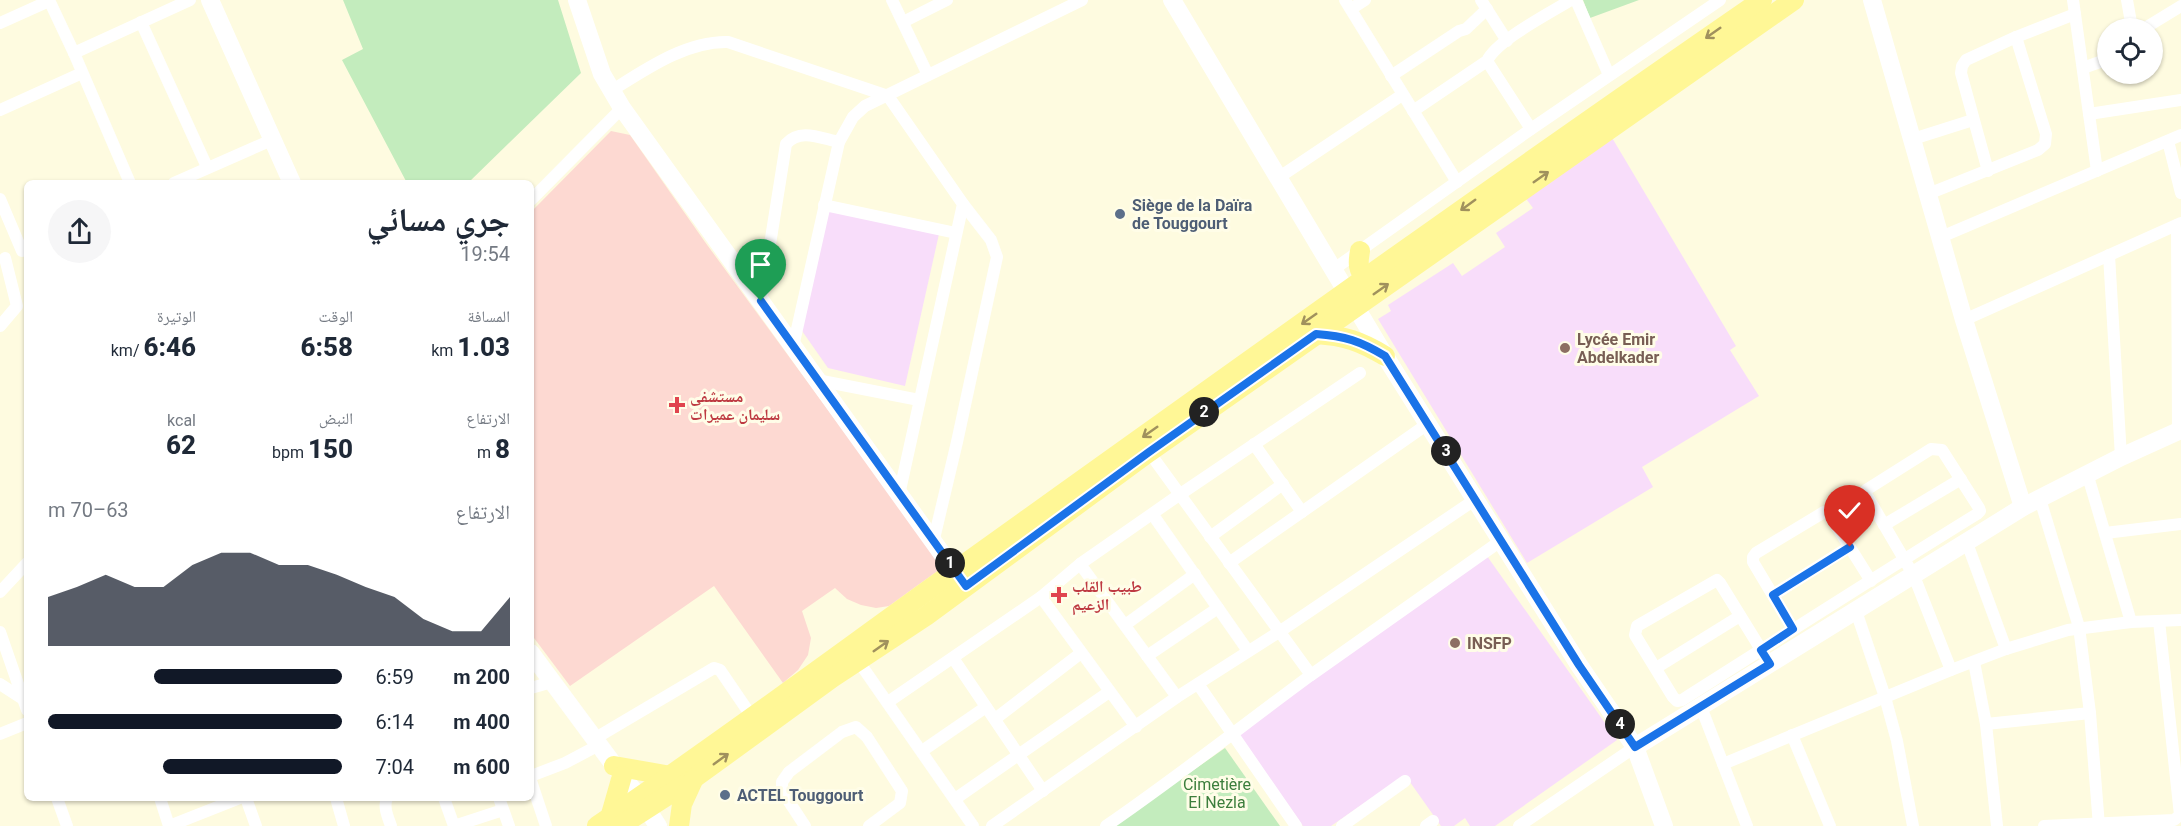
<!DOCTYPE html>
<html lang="ar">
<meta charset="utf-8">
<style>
body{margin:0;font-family:Roboto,"Noto Naskh Arabic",sans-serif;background:#f6f6f7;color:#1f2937;direction:rtl;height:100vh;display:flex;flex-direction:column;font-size:22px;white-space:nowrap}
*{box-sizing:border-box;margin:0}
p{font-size:20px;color:#747a83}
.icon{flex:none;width:33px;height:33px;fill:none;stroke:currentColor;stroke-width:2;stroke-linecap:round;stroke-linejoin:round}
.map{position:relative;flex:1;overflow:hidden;direction:ltr}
.sheet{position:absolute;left:24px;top:180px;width:510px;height:621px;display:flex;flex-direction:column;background:#fff;border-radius:9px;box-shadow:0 2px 4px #0004;direction:rtl}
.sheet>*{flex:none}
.fabs{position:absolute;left:2097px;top:18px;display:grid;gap:12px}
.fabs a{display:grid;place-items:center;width:66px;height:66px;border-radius:50%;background:#fff;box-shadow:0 2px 4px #0004;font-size:30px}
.pin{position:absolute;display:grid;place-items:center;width:51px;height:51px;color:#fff;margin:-62px -26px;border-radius:50% 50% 50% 0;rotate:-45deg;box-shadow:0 0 6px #0007}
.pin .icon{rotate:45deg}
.km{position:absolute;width:30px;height:30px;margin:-15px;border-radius:50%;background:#222;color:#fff;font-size:16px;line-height:30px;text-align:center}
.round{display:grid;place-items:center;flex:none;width:63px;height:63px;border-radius:32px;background:#f6f6f7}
.head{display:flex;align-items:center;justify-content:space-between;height:102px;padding:0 24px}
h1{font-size:33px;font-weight:800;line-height:45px}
.metrics{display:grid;grid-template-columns:repeat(3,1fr);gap:9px;height:102px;padding:6px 24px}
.metrics div{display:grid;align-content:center}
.metrics b{font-size:26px;font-weight:800}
.metrics small{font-size:16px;font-weight:400}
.metrics p{font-size:16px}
.chart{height:168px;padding:12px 24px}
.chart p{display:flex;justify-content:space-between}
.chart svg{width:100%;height:108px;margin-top:6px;fill:#111827;opacity:.7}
ul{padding:0 24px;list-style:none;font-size:20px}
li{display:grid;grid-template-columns:96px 72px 1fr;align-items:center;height:45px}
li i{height:15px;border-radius:8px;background:#111827}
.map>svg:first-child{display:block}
.education{fill:#f8ddfa}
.medical{fill:#fdd9d2}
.green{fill:#c3ecbd}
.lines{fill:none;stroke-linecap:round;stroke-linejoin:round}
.street{stroke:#fff;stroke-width:12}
.secondary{stroke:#fff;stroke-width:18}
.primary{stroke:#fff796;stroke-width:20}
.oneway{stroke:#a0915d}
.route-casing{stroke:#fff;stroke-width:12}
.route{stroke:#1a73e8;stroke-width:8}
.service-dot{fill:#5c6f8a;stroke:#fffde8;stroke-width:2}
.education-dot{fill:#8d6e63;stroke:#fffde8;stroke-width:2}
.health-dot{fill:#e0444e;stroke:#fffde8;stroke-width:2}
.labels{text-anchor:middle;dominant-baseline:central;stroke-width:6;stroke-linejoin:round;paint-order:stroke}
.service-label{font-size:16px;font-weight:bold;fill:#4e5e75;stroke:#fffde8;text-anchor:start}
.education-label{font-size:16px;font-weight:bold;fill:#785e54;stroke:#fffde8;text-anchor:start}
.health-label{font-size:16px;font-weight:bold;fill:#be3a42;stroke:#fffde8;text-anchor:start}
.park-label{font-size:16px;fill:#3c7e3c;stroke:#fffde8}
</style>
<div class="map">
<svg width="2181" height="826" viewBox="0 0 2181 826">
<rect width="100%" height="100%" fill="#fefbe0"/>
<g class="education">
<path d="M1611,136L1736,346L1730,350L1759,396L1642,467L1653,487L1527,563L1378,319L1391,311L1388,305L1453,263L1462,276L1505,247L1496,233L1533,208L1524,196Z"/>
<path d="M826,210L939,234L905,386L828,368L800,328Z"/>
<path d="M1487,556L1617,740L1495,826H1470L1465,818L1454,826H1441L1405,775L1331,826H1303L1236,731Z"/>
</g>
<path class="medical" d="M611,131L630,135L705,242L943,567L889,606L876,608L861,605L847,599L835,588L802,611L811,638L808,655L798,670L783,683L714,586L570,686L531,634V212Z"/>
<g class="green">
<path d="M343,0H558L581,73L468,183H407L342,60L363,49Z"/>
<path d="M1583,0H1639L1590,18Z"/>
<path d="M1225,748L1280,826H1114Z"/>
</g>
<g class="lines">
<g class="street">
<path d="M49,0L74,53L130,183"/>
<path d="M892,0L928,75"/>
<path d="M1345,0L1457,182"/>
<path d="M1481,0L1507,41"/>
<path d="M1576,0L1609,75"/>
<path d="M2073,0L2097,171"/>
<path d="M2127,0L2132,28"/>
<path d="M1351,9L1365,0"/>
<path d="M141,22L207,167"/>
<path d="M903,22L947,0"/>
<path d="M0,23L49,1"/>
<path d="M2145,28L2181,6"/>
<path d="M74,53L190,0"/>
<path d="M1487,61L1531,129"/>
<path d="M2083,68L2108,59"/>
<path d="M1391,76L1459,31L1466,29L1487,9"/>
<path d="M611,91C646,69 686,41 728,42L888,96L963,204L899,495"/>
<path d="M0,110L82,73"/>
<path d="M1413,111L1487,61C1497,40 1550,13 1571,0"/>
<path d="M2089,114L2181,100"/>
<path d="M1913,139L1973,120"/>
<path d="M2168,141L2181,193"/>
<path d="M1988,171L1961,73L1962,66L1966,60L2016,37L2075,14"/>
<path d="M1278,178L1402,95"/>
<path d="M174,183L274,139"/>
<path d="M1928,194L2038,150L2045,144L2046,134L2016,37"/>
<path d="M0,199L22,251"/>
<path d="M531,200L622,108"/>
<path d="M824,205L956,233"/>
<path d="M2177,225L2178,431"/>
<path d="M1941,237L2181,135"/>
<path d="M2109,255L2121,457"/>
<path d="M1334,269L1531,129L1720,0"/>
<path d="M761,301L786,144C800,128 820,138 839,142"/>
<path d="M1964,320L2181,223"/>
<path d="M0,326L17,306L5,258"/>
<path d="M793,347L839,142L853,117L865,106L1082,0"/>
<path d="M817,380L919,400"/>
<path d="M1254,444L1302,512"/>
<path d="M1149,452L1311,675L1502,540"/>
<path d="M2087,473L2131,622"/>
<path d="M2040,499L2079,627L2090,713L2099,826"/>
<path d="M1153,515L1248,651"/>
<path d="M1884,525L1961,479"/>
<path d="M2105,533L2181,524"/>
<path d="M1210,537L1283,484"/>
<path d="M933,543L957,442L997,257L991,240L963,204"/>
<path d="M1967,543L2006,649"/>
<path d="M1229,563L1429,423"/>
<path d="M1080,564L1177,697"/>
<path d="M0,592L27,563"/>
<path d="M1773,595L1849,547"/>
<path d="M1041,597L1136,727"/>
<path d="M1856,611L1885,697L1897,741L1913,826"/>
<path d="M1125,625L1195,574"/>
<path d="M1793,629L1753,562V557L1756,553L1824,512L1829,514L1871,581"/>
<path d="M0,632L27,710"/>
<path d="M1147,656L1218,608"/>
<path d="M953,658L1043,791"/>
<path d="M859,662L973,826"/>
<path d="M1974,662L1986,724L1997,826"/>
<path d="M1770,664L1720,583L1717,580L1637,626L1635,635L1673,697L1677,701L1682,700C1780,638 1878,575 1977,514L1980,511L1979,508L1942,450L1931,449L1866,490V494L1914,576L1951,670"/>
<path d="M1656,668L1740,616"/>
<path d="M0,684L23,699"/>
<path d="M1198,684L1296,826"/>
<path d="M531,688L552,682"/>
<path d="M888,702L1041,597L1080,564L1179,495L1360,373"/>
<path d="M1701,707L1747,826"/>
<path d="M995,719L1081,653"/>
<path d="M1986,724L2090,713"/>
<path d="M0,734L27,723"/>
<path d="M1792,735L1830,826"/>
<path d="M594,739L714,668L720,670L752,717"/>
<path d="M922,751L986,707"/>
<path d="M1723,764L1951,670L2006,649L2068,630L2131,622L2181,620"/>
<path d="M531,776L565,763L599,745"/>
<path d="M531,781L546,826"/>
<path d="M57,798L67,826"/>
<path d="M160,798L169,826L240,798"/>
<path d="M246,798L256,826"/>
<path d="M336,798L344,826"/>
<path d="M387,798C383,807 388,817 391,826"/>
<path d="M444,798L454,826"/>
<path d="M499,798L509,826"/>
<path d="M955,799L1109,692"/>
<path d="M454,826L503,810"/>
<path d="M805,826L782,791V782L789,772L842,732L856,727L867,737L902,791L900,803L869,826"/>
<path d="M992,826L1177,697L1279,632L1476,499"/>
<path d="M1106,826C1176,778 1243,725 1311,675"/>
<path d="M1342,826L1405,781"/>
<path d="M1426,826L1433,821"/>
<path d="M1519,826L1635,747"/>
<path d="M2044,826L2174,820L2180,815L2159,621"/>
</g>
<g class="secondary">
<path d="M210,0L292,183"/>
<path d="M577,0L602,74L622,108L963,583"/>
<path d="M1172,0L1385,356L1579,665L1635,747L1664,826"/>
<path d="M1872,0L1964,320L2023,507"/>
<path d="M531,653L622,776L640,798L658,826"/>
<path d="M1635,747L2023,507L2121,457L2181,430"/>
</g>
<g class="primary">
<path d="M1360,251C1358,262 1357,271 1367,279"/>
<path d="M1316,334C1345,336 1360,341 1385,356"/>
<path d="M614,766L671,776"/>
<path d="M610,818L622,776"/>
<path d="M597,826C720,743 839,654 959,568C1226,377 1492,186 1762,0"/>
<path d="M620,826L693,779L832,678L926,616L1149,452L1794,0"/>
<path d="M679,826L682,804L693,780"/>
</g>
</g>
<defs><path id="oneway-shaft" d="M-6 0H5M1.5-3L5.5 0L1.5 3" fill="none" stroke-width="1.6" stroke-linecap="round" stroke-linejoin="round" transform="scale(1.5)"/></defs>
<g class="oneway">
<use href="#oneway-shaft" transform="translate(1713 33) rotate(145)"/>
<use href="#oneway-shaft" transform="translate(1541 177) rotate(-35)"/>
<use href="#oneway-shaft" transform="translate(1468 205) rotate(144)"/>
<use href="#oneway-shaft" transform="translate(1381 289) rotate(-35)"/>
<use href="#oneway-shaft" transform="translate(1309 319) rotate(145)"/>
<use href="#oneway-shaft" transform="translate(1150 432) rotate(145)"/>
<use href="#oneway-shaft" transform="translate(881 646) rotate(-35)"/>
<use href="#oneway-shaft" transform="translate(721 759) rotate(-36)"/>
</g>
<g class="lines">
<g class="route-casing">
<path id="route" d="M761,301L966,586L1149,452L1316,334C1345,336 1360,341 1385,356L1579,665L1635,747L1770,664L1761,650L1793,629L1773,595L1850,547"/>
</g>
<use href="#route" class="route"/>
</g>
<g class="service-dot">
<circle cx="1120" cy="214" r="6"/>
<circle cx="725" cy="795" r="6"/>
</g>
<g class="education-dot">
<circle cx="1565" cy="348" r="6"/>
<circle cx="1455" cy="643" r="6"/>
</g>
<g class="health-dot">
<path d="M674 396h6v6h6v6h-6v6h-6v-6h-6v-6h6z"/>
<path d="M1056 586h6v6h6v6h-6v6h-6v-6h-6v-6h6z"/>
</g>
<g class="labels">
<g class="service-label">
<text x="1132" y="205">Siège de la Daïra<tspan x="1132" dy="18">de Touggourt</tspan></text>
<text x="737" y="795">ACTEL Touggourt</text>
</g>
<g class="education-label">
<text x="1577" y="339">Lycée Emir<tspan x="1577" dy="18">Abdelkader</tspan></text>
<text x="1467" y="643">INSFP</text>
</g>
<g class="health-label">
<text x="690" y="396">مستشفى<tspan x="690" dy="18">سليمان عميرات</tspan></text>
<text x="1072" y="586">طبيب القلب<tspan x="1072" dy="18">الزعيم</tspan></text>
</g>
<g class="park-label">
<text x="1217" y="784">Cimetière<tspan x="1217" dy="18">El Nezla</tspan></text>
</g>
</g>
</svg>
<div class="fabs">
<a><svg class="icon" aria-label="locate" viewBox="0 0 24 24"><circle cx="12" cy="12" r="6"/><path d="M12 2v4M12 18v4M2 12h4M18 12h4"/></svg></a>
</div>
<div class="pin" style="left:761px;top:301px;background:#1e9e55"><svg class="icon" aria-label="arrive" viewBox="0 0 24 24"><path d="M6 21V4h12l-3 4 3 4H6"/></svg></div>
<div class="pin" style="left:1850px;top:547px;background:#d93025"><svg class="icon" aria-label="check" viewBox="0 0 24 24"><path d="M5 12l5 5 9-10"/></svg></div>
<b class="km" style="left:950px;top:563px">1</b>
<b class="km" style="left:1204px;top:412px">2</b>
<b class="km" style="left:1446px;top:451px">3</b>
<b class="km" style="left:1620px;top:724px">4</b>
<section class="sheet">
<div class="head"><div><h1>جري مسائي</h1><p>19:54</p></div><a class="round"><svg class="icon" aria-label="share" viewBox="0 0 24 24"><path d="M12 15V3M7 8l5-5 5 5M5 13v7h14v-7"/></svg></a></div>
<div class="metrics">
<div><p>المسافة</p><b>1.03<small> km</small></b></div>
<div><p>الوقت</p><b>6:58</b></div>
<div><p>الوتيرة</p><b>6:46<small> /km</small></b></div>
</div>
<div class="metrics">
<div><p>الارتفاع</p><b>8<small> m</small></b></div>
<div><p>النبض</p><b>150<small> bpm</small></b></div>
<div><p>kcal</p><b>62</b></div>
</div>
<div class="chart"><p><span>الارتفاع</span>63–70 m</p>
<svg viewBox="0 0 160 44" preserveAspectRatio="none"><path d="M0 44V24L10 20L20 15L30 20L40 20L50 11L60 6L70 6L80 11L90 11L100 15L110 20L120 24L130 33L140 38L150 38L160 24V44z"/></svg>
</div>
<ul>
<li><b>200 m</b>6:59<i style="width:64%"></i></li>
<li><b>400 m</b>6:14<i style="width:100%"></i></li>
<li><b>600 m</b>7:04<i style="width:61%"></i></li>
</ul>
</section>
</div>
